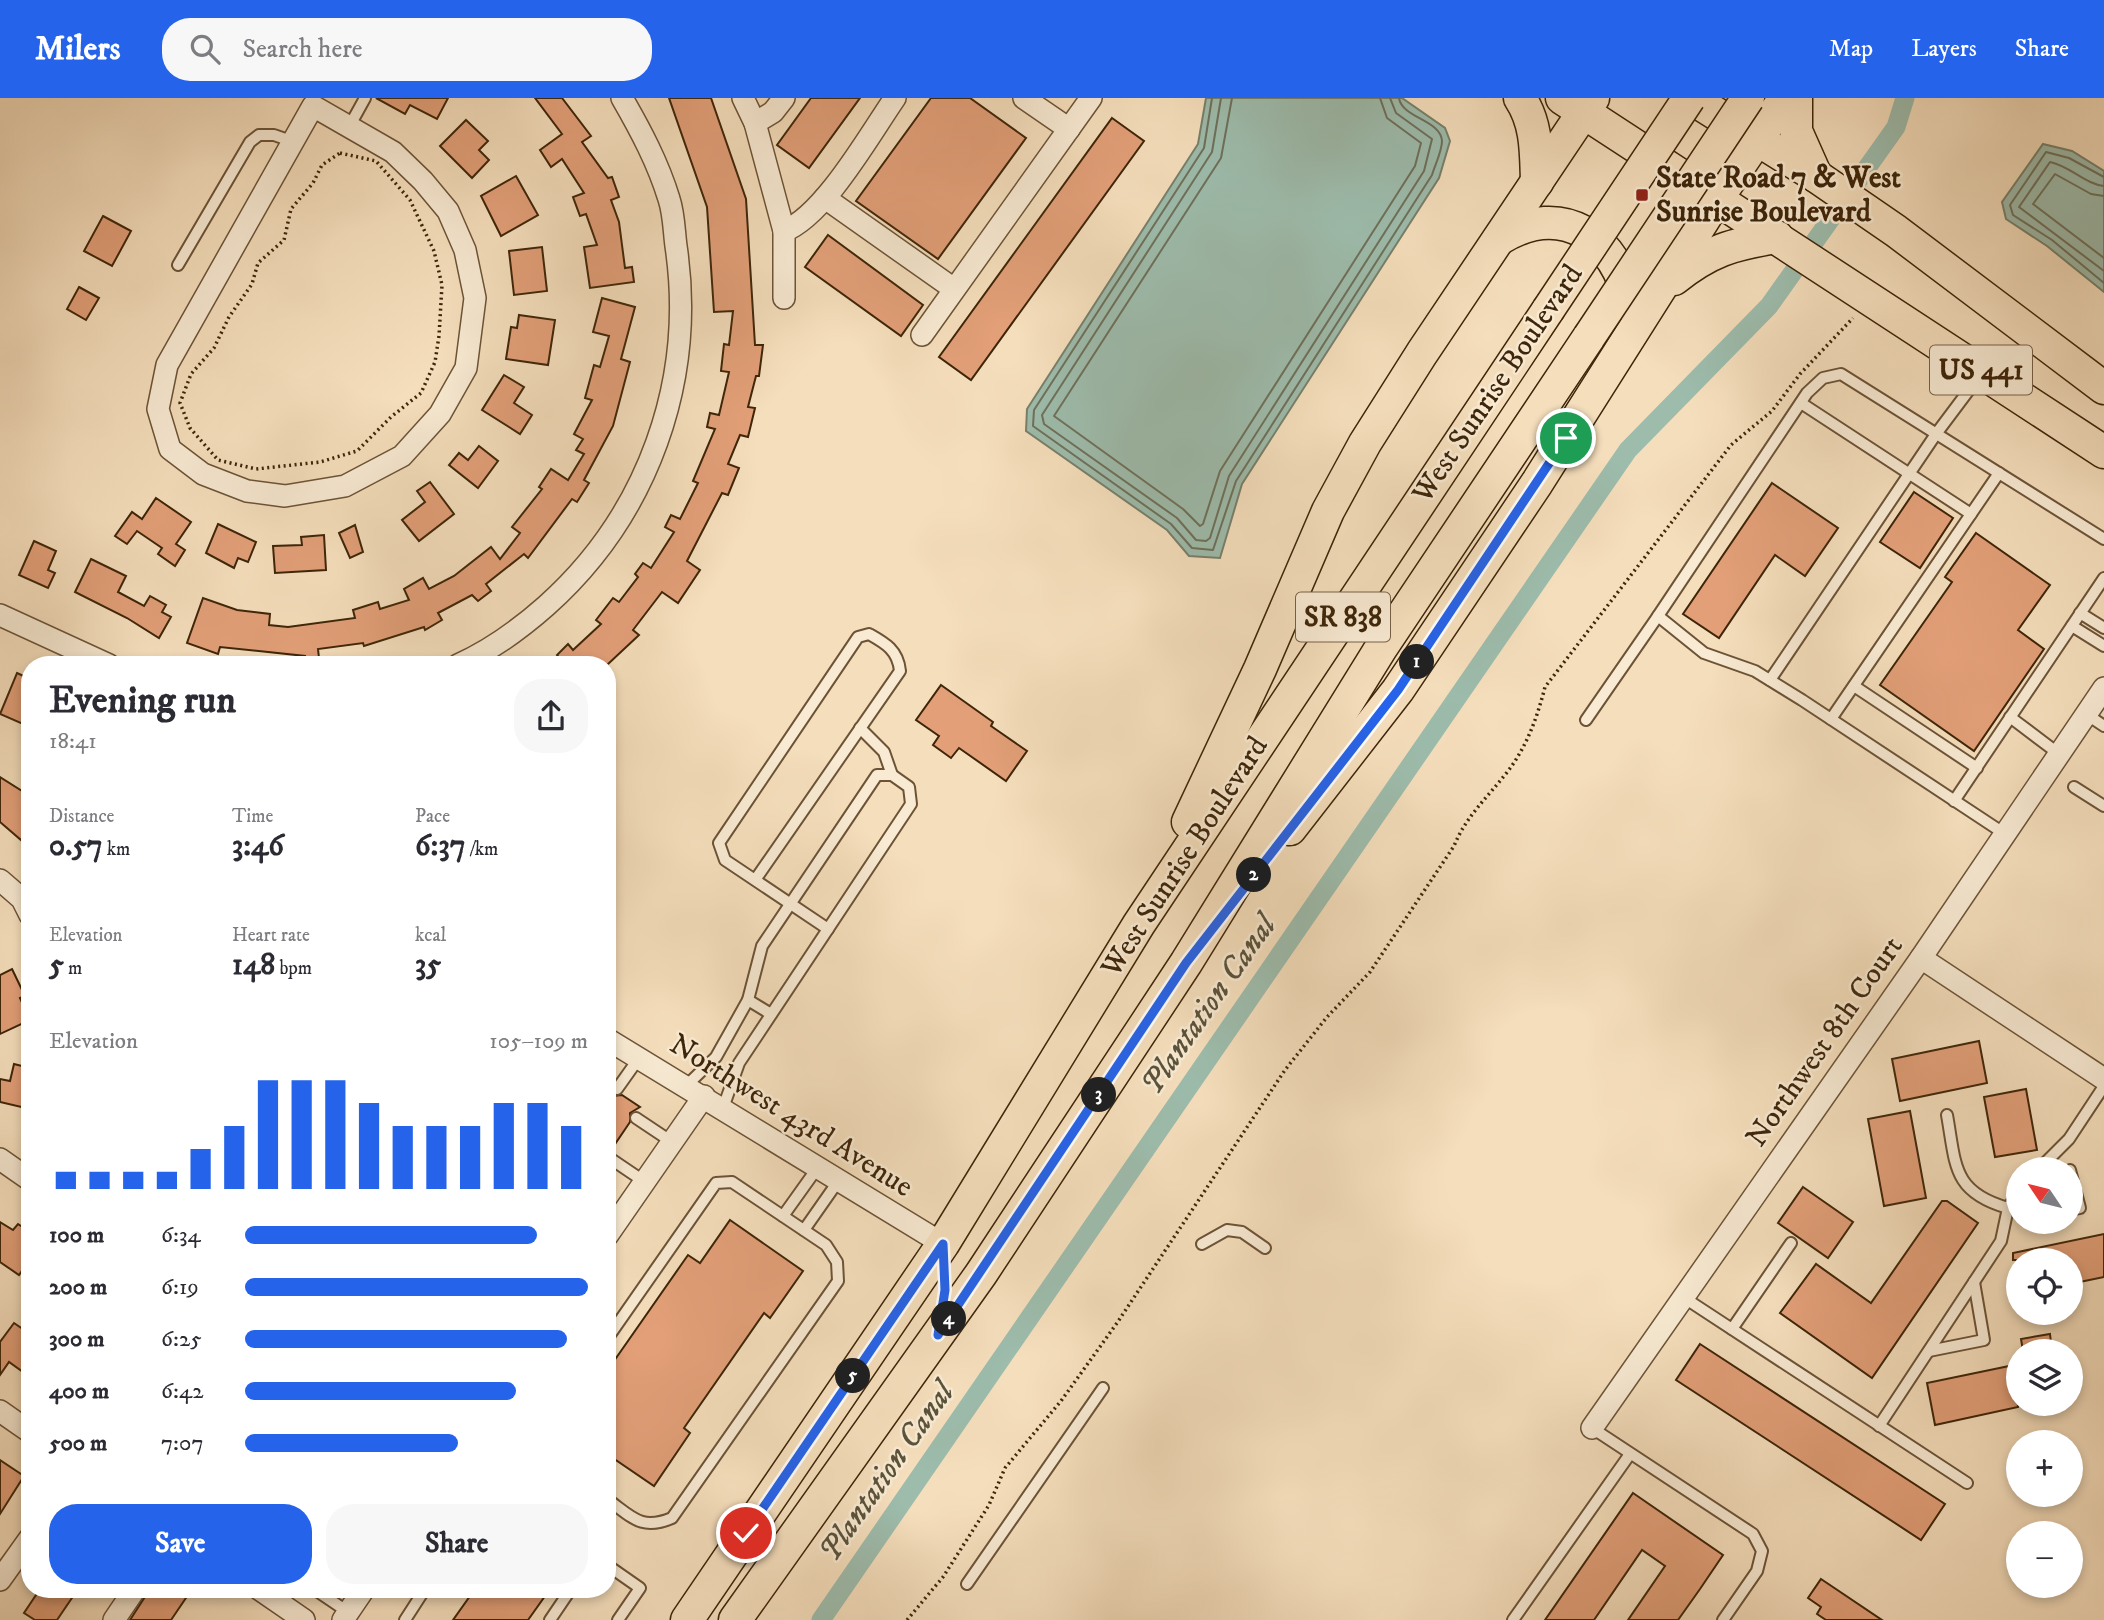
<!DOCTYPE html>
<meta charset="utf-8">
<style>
body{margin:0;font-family:"IM FELL DW Pica",serif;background:#f7f7f7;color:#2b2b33;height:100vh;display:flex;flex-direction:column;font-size:26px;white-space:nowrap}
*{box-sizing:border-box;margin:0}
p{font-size:23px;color:#7c7c81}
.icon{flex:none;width:38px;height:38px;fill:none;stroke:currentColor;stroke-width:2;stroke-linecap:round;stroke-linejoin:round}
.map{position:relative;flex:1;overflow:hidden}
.sheet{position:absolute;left:21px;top:558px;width:595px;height:942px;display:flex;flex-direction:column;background:#fff;border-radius:28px;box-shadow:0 4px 10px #0003}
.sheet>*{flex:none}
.needle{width:46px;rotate:305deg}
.fabs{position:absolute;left:2006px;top:1059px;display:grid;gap:14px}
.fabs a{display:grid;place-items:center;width:77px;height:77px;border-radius:50%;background:#fff;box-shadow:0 4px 10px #0003;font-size:35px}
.pin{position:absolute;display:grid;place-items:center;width:60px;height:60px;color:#fff;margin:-30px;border:4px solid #fff;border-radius:50%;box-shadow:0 2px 7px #0007}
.km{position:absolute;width:35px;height:35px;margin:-18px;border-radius:50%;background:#222;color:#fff;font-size:19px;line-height:35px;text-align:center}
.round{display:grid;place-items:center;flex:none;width:74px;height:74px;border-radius:28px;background:#f7f7f7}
.headline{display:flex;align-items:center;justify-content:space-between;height:119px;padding:0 28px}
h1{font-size:38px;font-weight:800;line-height:52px}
.figures{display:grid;grid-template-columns:repeat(3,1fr);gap:10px;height:119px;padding:7px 28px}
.figures div{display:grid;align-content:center}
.figures b{font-size:30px;font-weight:800}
.figures small{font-size:19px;font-weight:400}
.figures p{font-size:19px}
.chart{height:196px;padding:14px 28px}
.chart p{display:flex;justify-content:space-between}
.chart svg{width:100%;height:126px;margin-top:7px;stroke:#2563eb;stroke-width:6}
.button{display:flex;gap:14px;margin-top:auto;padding:14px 28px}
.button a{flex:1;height:80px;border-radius:28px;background:#2563eb;color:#fff;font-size:28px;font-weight:800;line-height:80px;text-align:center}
.button a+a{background:#f7f7f7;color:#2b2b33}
ul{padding:0 28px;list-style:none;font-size:23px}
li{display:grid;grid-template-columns:112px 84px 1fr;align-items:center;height:52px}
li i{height:18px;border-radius:9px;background:#2563eb}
header{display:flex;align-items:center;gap:42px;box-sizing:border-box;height:98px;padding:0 35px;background:#2563eb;color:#fff}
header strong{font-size:33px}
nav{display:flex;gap:38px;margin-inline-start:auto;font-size:24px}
.search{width:490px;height:63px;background:#f7f7f7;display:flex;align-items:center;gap:18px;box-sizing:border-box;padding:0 24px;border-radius:28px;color:#7c7c81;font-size:26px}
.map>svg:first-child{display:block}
.water{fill:#9dbcac;stroke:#77806b;stroke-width:2}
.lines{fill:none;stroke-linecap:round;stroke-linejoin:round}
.shore{stroke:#6e705a;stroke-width:2}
.canal{stroke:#9dbcac;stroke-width:19}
.building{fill:#e29f78;stroke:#3e2509;stroke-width:2}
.service-casing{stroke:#6c5336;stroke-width:14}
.minor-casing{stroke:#6c5336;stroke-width:24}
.primary-casing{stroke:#3e2509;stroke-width:35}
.path{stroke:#3e2509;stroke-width:3.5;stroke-dasharray:2 3.5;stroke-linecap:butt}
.service{stroke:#f8ead3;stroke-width:10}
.minor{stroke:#f8ead3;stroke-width:21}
.primary{stroke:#f5debc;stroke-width:32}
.primary-bridge-casing{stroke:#3e2509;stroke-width:35;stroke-linecap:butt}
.primary-bridge{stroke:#f5debc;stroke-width:32}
.route-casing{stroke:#fff;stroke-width:14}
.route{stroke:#2563eb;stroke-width:9}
.poi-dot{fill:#8f2418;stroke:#f8ead3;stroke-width:2.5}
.labels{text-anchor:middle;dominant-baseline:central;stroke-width:5;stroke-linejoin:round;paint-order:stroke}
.shield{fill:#f8ead3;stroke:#766046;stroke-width:2}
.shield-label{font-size:28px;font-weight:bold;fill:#3e2509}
.poi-label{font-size:30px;font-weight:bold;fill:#3e2509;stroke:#f8ead3;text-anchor:start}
.street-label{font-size:30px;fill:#3e2509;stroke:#f8ead3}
.water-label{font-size:32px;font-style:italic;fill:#5a523a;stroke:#f8ead3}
</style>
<header>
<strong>Milers</strong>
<div class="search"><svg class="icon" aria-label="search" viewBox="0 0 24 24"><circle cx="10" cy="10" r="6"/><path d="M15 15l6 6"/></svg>Search here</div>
<nav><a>Map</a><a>Layers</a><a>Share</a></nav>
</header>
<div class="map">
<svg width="2104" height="1522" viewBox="0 0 2104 1522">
<rect width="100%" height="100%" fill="#f5debc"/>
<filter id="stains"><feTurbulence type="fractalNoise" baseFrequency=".00286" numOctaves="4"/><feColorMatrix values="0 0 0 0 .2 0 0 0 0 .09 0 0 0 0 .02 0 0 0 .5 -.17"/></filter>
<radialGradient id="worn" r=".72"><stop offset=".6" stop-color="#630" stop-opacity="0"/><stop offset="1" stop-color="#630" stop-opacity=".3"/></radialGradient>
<g class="water">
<path d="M1206,0H1402L1445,30L1450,43L1439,80L1242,386L1220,460L1189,458L1167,432L1026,333L1027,311L1198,46Z"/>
<path d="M2043,46L2072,53L2104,73V194L2047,148L2006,121L2002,104Z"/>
</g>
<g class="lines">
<g class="shore">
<path d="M1212,0L1204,50L1034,312L1033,328L1171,426L1192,450L1213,452L1236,383L1432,77C1435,67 1442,53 1442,43C1441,22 1402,20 1399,0"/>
<path d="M1221,0L1212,54L1042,317L1044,326L1177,420L1196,442L1206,443L1210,440L1229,378L1424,73L1432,41L1396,15L1390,0"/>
<path d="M1232,0L1221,60L1054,318L1183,411L1200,428L1203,426L1220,373L1415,68L1421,45L1387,20L1380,0"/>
<path d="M2104,79L2069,60L2046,54L2010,107L2013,117L2052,142L2104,185"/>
<path d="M2104,88C2085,86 2070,68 2050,64L2019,109L2104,173"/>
<path d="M2104,98L2091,96L2055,76L2033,106L2104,160"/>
</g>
<path class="canal" d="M821,1522L1628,352L1769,208L1896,29L1905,0"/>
</g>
<g class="building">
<path d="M376,0H448L437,21L410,7L405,16Z"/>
<path d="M535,0H562L591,38L582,44L608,80L612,79L619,99L611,102L619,124L625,170L632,169L634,184L590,190L584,149L597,147L586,116L580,118L573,99L584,95L562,61L551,69L540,52L562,36Z"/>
<path d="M669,0H711L746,101L755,247H763L759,278H756L748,309L755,310L748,339L740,337L728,366L739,370L728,397L722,395L687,463L700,472L678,505L662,494L633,532L639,537L607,567H558L562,563L557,557L568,546L573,552L601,526L596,522L613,500L619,504L638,479L635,476L643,465L651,470L674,434L665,429L671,417L680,421L698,385L693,383L715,331L707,329L710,315L719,317L729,274L721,273L724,246L729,247L733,213L714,214L707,109Z"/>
<path d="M811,0H860L809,70L777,47Z"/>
<path d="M931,0H970L1026,40L938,161L856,103Z"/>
<path d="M1112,20L1144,43L971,282L939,259Z"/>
<path d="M466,22L488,43L479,52L489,62L472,80L440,48Z"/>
<path d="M516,78L538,117L501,138L481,98Z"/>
<path d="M103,118L131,133L112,168L84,153Z"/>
<path d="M828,137L923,207L901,238L805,169Z"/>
<path d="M542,149L547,193L514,197L509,153Z"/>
<path d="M79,189L99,200L86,222L67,211Z"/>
<path d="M602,200L635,209L621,261L630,264L613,328L584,382L589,385L577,404L572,401L528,460L524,456L486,486L491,493L478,503L472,497L438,515L442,522L425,532L424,529L364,548L363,545L318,551L319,560L305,562V558L220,549L218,556L187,545L203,500L237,512L270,516L269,527L288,529L355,520L353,512L378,504L380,511L409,502L404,491L423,480L429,491L454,478L491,449L500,461L520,435L512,429L542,391L539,389L551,371L568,382L584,356L576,352L583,341L574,336L592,302L585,300L594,267L600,269L609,238L593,234Z"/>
<path d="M519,217L555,222L548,267L506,261L511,229L517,230Z"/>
<path d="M504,277L524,289L514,305L532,317L520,336L482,312Z"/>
<path d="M479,348L498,363L478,390L449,367L459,355L468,362Z"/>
<path d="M430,384L454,416L419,443L402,422L425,404L417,393Z"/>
<path d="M1772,385L1838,430L1805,478L1775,457L1719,540L1683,516Z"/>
<path d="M1914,394L1953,420L1920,470L1880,444Z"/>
<path d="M156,400L191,424L176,446L185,452L175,468L158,456L162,450L137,433L127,446L115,438L132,414L142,421Z"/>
<path d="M218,426L256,444L248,464L238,460L234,470L206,455Z"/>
<path d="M355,427L363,454L350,460L339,435Z"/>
<path d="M1976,435L2050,487L2018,532L2044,551L1974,653L1880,587L1952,484L1945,479Z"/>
<path d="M324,437L326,472L275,475L273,448L302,447L301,439Z"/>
<path d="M34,443L56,453L48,472L55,475L48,490L19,477Z"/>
<path d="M91,461L126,478L118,494L144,508L150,498L166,507L162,514L171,519L159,540L127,520L75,494Z"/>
<path d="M17,575L30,581V629L0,616Z"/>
<path d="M941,587L993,624L991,628L1027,653L1006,683L959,650L951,660L933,647L939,638L916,622Z"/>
<path d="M0,679L30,698V732L21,742L0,724Z"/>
<path d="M12,871L25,898L20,900L30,922L0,936V877Z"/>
<path d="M1979,943L1987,985L1900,1003L1892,961Z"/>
<path d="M14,966L30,970V1011L0,1004V981L10,983Z"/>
<path d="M607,986L613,998L622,997L640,1009L630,1015V1024L611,1052L607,1051Z"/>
<path d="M2026,991L2037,1052L1995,1059L1984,999Z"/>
<path d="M1910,1013L1926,1100L1884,1108L1868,1021Z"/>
<path d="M1803,1089L1853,1124L1828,1160L1778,1125Z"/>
<path d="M1942,1103H1947L1978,1125L1872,1280L1780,1215L1816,1166L1871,1205Z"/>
<path d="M730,1122L803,1173L770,1220L764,1215L684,1330L690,1335L654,1388L607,1356V1273L688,1157L700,1165Z"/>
<path d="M0,1124L13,1132L18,1126L30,1134V1174L24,1170L19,1177L0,1164Z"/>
<path d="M2104,1136V1179L2070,1186V1162H2013V1155Z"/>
<path d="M14,1225L30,1236V1279L9,1264L0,1277V1244Z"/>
<path d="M2050,1236L2052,1253H2023L2021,1241Z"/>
<path d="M1700,1246L1945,1406L1921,1442L1676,1282Z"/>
<path d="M2014,1267L2018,1309L1935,1327L1927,1285Z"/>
<path d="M0,1362L24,1378L0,1416Z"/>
<path d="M1633,1395L1723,1457L1700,1491L1678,1522H1628L1665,1468L1642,1452L1594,1522H1545Z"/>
<path d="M1821,1481L1882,1522H1826L1817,1516L1821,1509L1808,1500Z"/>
<path d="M40,1491H78L57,1522H35L24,1515Z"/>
<path d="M150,1491H192L171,1522H130Z"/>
<path d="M475,1491H550L528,1522H453Z"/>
</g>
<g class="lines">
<g class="service-casing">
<g id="service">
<path d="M349,29L365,0"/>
<path d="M178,167L250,44L259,37H274L294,44"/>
<path d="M1801,305L1971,416"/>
<path d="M2080,515L2104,530"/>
<path d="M2072,528L2104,548"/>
<path d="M1770,582L1936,336L1981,276"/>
<path d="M1854,588L1977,670"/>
<path d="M2086,616L2104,628"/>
<path d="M2010,619L2059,656"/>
<path d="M1831,621L1999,375"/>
<path d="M1586,622L1658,518"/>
<path d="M860,630L884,654L892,677"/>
<path d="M2074,689L2104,708"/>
<path d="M1954,703L2104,480"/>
<path d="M2005,736L1802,602L1755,573L1704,555L1658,518L1807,295L1823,280L1841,276L2104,441"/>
<path d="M755,782L900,573C898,552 885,545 869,536L858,539L719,745L725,762L828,831"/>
<path d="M748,902L771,916"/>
<path d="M687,987L716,959L748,902L762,848L877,677H892L909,689L911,706L739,965L723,1010"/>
<path d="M617,991L639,960"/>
<path d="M636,1020L672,1044"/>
<path d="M608,1059L645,1084"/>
<path d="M2039,1071L2069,1041L2104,988"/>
<path d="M2070,1072L2080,1110L2070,1112"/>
<path d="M2008,1110L2018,1095"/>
<path d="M783,1118L818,1069"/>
<path d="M804,1132L839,1082"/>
<path d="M1202,1146L1227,1132L1242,1134L1265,1150"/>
<path d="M1683,1199L1967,1385"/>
<path d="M1732,1231L1791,1145"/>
<path d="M607,1241L716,1085L732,1084L826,1147L837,1164L838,1183L672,1420C641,1433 632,1419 607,1401"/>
<path d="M1929,1253L1984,1242L1974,1184"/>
<path d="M1879,1328L2001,1143L2008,1110C1952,1094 1956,1067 1947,1017"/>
<path d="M1592,1330L1753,1436L1762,1453L1757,1473L1723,1522"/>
<path d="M607,1467L640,1490L618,1522"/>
<path d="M967,1486L1103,1290"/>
<path d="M314,1491L348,1514"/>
<path d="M405,1522L425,1491"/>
<path d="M550,1522L571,1491"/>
<path d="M1513,1522L1630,1356"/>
</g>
</g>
<g class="minor-casing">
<g id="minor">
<path d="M743,0L755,25L784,133V200"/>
<path d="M1024,0L1069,31"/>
<path d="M313,8L393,54L423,83L448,113L465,152L475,200L466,270L440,316L402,358L345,388L285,398L247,393L203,376L170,351L158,311L167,267Z"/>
<path d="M755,25L773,14L784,0"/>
<path d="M825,100L954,191"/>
<path d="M784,133C824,118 870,36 895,0"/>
<path d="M922,237L1091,0"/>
<path d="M0,517L109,567"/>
<path d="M458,567C489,553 520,531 546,508C648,417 696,283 676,148C674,133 674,116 669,101C658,65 641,33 622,0"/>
<path d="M0,782L22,801L30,817"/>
<path d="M1921,860L2104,981"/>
<path d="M607,941L943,1146"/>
<path d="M0,1061L30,1082"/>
<path d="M607,1138L704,998"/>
<path d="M0,1313L30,1334"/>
<path d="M1592,1330L1921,860L2104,590"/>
<path d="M0,1482L30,1440"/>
<path d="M259,1491L304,1522"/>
<path d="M114,1522L135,1491"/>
<path d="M343,1522L364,1491"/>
</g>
</g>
<g class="primary-casing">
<g id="primary">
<path d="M1520,0C1537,26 1536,53 1537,84"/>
<path d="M1562,0L2104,354"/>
<path d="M1691,0L1816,78L1896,133L2104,290"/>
<path d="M1796,0V33L1816,78"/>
<path d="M1499,141C1563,101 1617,140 1631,208"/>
<path d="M1674,181C1709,153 1732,146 1777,139"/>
<path d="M1188,724L1260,571L1328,413L1365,345L1422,255L1593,0"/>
<path d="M1290,731L1398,592L1537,385L1716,102L1785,0"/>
<path d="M687,1522L943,1146L1139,826L1548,212"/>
<path d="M735,1522L981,1176L1186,865L1381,550L1589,239"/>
</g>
</g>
<g class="path">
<path d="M340,55L376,63L410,102L434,153L442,187L439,238L435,264L421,295L391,319L357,353L320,364L256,371L218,362L190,330L180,305L191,276L214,250L229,219L252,186L258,165L284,142L291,111L313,85L322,67Z"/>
<path d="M907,1522L943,1479L989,1407L1005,1370L1061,1303L1117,1225L1285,972L1327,919L1370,874L1454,748C1466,718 1488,699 1508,673C1527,648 1537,620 1545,589L1731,347L1772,313L1800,276L1853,220"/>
</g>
<use href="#service" class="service"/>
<use href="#minor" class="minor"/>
<use href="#primary" class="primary"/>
<g class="primary-bridge-casing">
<g id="primary-bridge">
<path d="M1548,212L1689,0"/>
<path d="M1589,239L1748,0"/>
</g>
</g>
<use href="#primary-bridge" class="primary-bridge"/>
</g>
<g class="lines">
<g class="route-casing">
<path id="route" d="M746,1435L943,1146L945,1192L938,1237L1186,865L1398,592L1566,340"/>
</g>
<use href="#route" class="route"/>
</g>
<rect class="poi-dot" x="1635" y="90" width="14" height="14" rx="3.5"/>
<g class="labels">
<g class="shield">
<rect x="1930" y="247.5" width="102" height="49" rx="5"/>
<rect x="1296" y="494.5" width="94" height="49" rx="5"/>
</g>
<g class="shield-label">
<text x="1981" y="272">US 441</text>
<text x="1343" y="519">SR 838</text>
</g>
<g class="poi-label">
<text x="1656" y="80">State Road 7 &amp; West<tspan x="1656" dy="34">Sunrise Boulevard</tspan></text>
</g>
<g class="street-label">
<text transform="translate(1498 286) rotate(-56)">West Sunrise Boulevard</text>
<text transform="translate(1185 759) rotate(-57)">West Sunrise Boulevard</text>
<text transform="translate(1825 944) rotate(-55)">Northwest 8th Court</text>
<text transform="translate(791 1018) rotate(32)">Northwest 43rd Avenue</text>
</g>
<g class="water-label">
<text transform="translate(1209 907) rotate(-55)">Plantation Canal</text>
<text transform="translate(887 1374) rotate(-55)">Plantation Canal</text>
</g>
</g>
<rect width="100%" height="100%" filter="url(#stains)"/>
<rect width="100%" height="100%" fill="url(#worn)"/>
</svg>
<div class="fabs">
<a><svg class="needle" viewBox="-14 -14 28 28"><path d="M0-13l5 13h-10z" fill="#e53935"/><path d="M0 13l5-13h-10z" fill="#7c7c81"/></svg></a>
<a><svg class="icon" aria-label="locate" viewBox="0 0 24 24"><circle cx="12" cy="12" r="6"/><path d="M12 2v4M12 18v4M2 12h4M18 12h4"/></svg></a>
<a><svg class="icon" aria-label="layers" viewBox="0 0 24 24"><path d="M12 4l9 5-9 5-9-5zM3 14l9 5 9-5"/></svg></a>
<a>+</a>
<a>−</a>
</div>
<div class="pin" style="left:1566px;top:340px;background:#1e9e55"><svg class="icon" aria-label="arrive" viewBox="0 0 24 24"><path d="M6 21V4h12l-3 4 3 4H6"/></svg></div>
<div class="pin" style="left:746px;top:1435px;background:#d93025"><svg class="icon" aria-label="check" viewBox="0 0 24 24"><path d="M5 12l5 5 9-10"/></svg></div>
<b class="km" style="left:1417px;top:564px">1</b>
<b class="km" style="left:1254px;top:777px">2</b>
<b class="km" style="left:1099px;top:997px">3</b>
<b class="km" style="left:949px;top:1221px">4</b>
<b class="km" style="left:853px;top:1278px">5</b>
<section class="sheet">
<div class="headline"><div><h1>Evening run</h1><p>18:41</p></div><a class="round"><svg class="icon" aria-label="share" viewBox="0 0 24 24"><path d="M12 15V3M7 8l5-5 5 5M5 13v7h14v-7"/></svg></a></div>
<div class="figures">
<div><p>Distance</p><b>0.57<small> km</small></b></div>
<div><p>Time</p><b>3:46</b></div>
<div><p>Pace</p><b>6:37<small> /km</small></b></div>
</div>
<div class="figures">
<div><p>Elevation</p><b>5<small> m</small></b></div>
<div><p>Heart rate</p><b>148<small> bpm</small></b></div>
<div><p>kcal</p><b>35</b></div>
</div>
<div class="chart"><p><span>Elevation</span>105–109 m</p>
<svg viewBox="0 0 160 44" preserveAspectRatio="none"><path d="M5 44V38M15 44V38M25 44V38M35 44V38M45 44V30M55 44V22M65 44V6M75 44V6M85 44V6M95 44V14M105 44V22M115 44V22M125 44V22M135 44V14M145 44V14M155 44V22"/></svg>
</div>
<ul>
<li><b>100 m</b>6:34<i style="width:85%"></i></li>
<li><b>200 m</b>6:19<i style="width:100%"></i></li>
<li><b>300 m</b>6:25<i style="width:94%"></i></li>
<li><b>400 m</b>6:42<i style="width:79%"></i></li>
<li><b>500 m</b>7:07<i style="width:62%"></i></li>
</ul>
<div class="button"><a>Save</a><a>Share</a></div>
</section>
</div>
